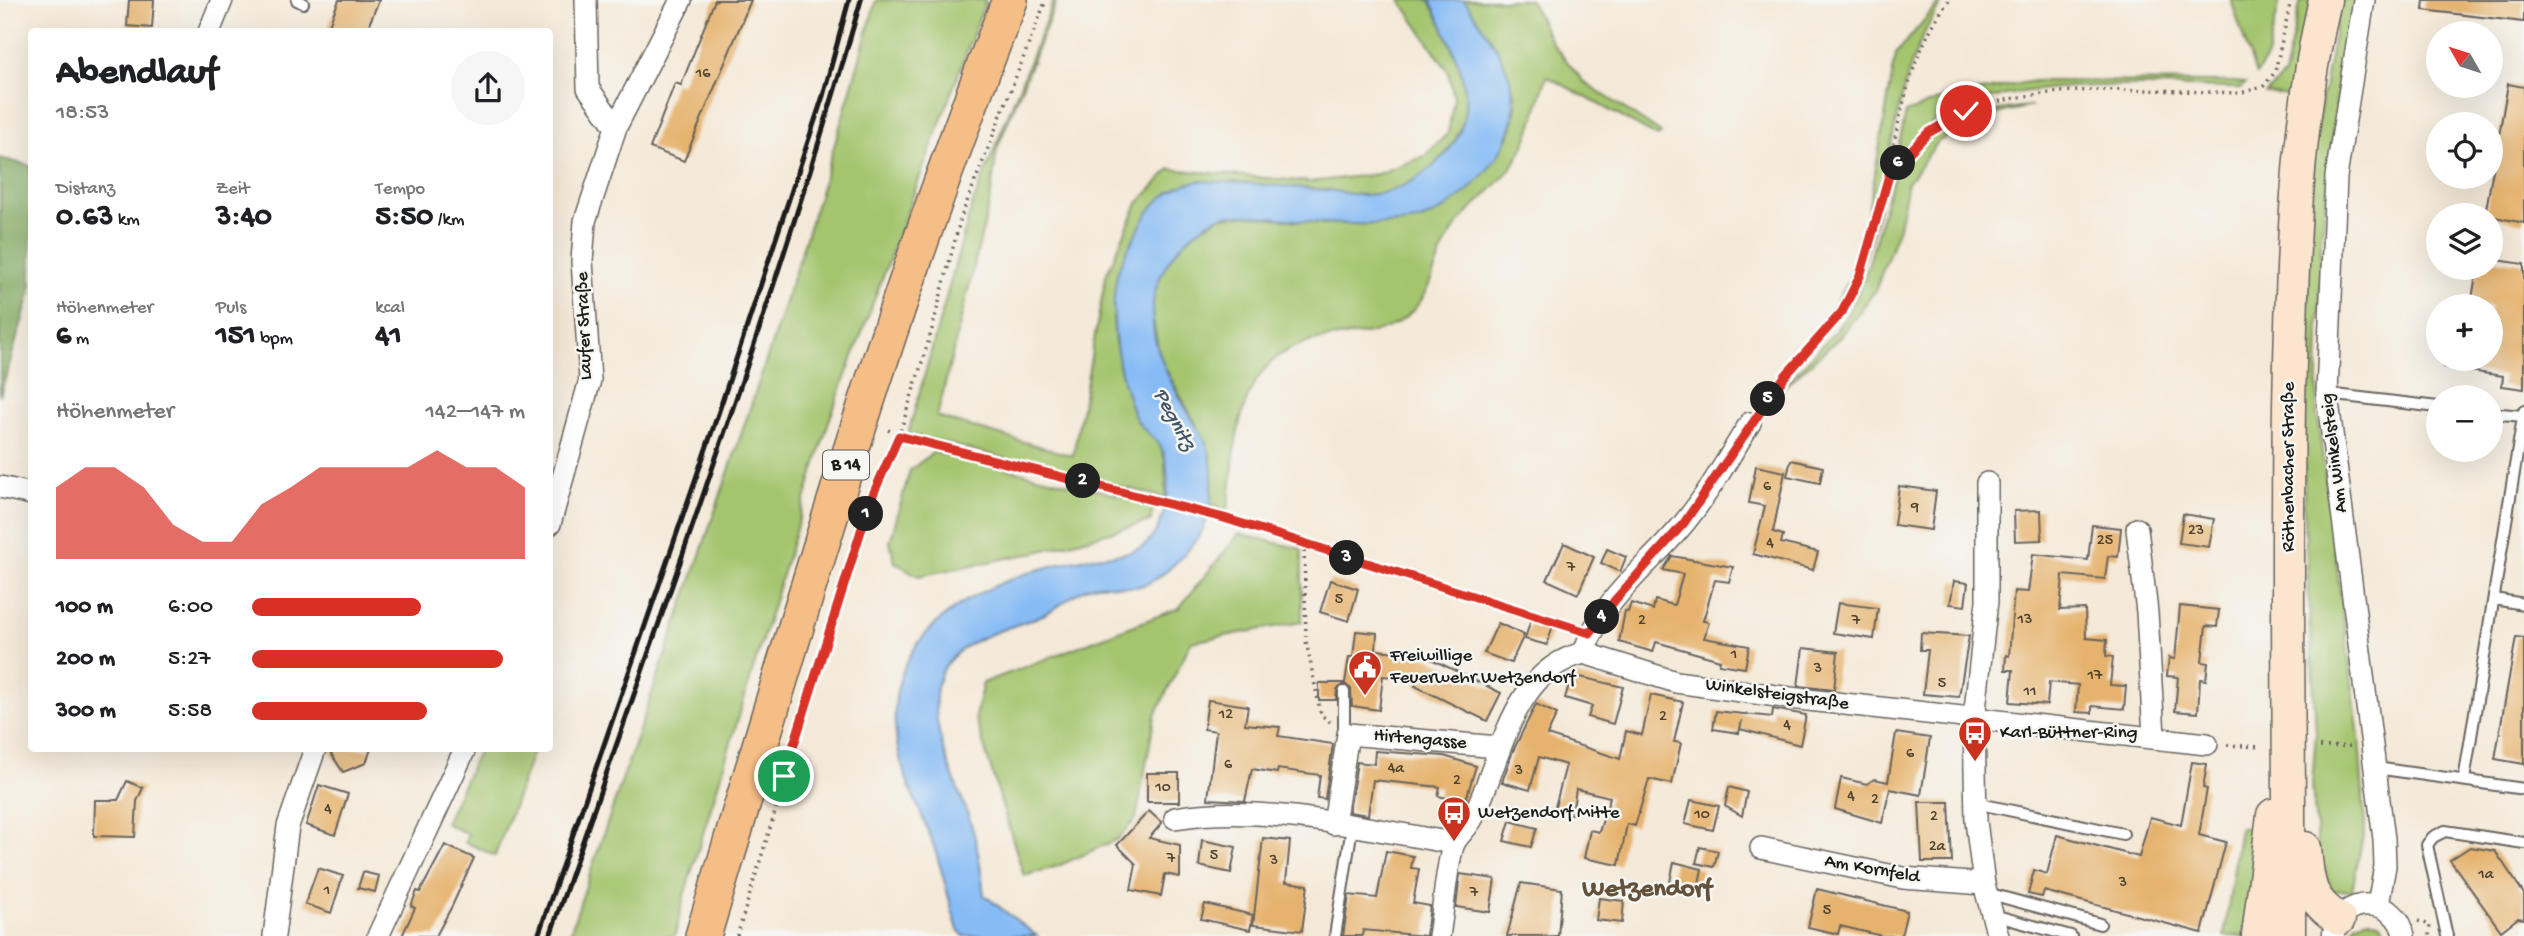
<!DOCTYPE html>
<html lang="de">
<meta charset="utf-8">
<style>
body{margin:0;font-family:"Gochi Hand",sans-serif;background:#f6f6f6;color:#202124;height:100vh;display:flex;flex-direction:column;font-size:26px;white-space:nowrap}
*{box-sizing:border-box;margin:0}
p{font-size:23px;color:#757577}
.icon{flex:none;width:38px;height:38px;fill:none;stroke:currentColor;stroke-width:2;stroke-linecap:round;stroke-linejoin:round}
.map{position:relative;flex:1;overflow:hidden}
.panel{position:absolute;left:28px;top:28px;width:525px;height:724px;display:flex;flex-direction:column;background:#fff;border-radius:7px;box-shadow:0 7px 28px #0002}
.panel>*{flex:none}
.needle{width:46px;rotate:309deg}
.buttons{position:absolute;left:2426px;top:21px;display:grid;gap:14px}
.buttons a{display:grid;place-items:center;width:77px;height:77px;border-radius:50%;background:#fff;box-shadow:0 7px 28px #0002;font-size:35px}
.pin{position:absolute;display:grid;place-items:center;width:60px;height:60px;color:#fff;margin:-30px;border:4px solid #fff;border-radius:50%;box-shadow:0 2px 7px #0007}
.km{position:absolute;width:35px;height:35px;margin:-18px;border-radius:50%;background:#222;color:#fff;font-size:19px;line-height:35px;text-align:center}
.round{display:grid;place-items:center;flex:none;width:74px;height:74px;border-radius:37px;background:#f6f6f6}
.headline{display:flex;align-items:center;justify-content:space-between;height:119px;padding:0 28px}
h1{font-size:38px;font-weight:700;line-height:52px}
.stats{display:grid;grid-template-columns:repeat(3,1fr);gap:10px;height:119px;padding:7px 28px}
.stats div{display:grid;align-content:center}
.stats b{font-size:30px;font-weight:700}
.stats small{font-size:19px;font-weight:400}
.stats p{font-size:19px}
.chart{height:196px;padding:14px 28px}
.chart p{display:flex;justify-content:space-between}
.chart svg{width:100%;height:126px;margin-top:7px;fill:#d93025;opacity:.7}
ul{padding:0 28px;list-style:none;font-size:23px}
li{display:grid;grid-template-columns:112px 84px 1fr;align-items:center;height:52px}
li i{height:18px;border-radius:9px;background:#d93025}
.map>svg:first-child{display:block}
.green{fill:#a4c56e;stroke:#607045;stroke-width:2}
.forest{fill:#83aa61;stroke:#50633e;stroke-width:2}
.water{fill:#86bbf5;stroke:#516c88;stroke-width:2}
.building{fill:#e6b36e}
.lines{fill:none;stroke-linecap:round;stroke-linejoin:round}
.service-casing{stroke:#68645e;stroke-width:14}
.minor-casing{stroke:#68645e;stroke-width:24}
.secondary-casing{stroke:#68645e;stroke-width:35}
.primary-casing{stroke:#68645e;stroke-width:38}
.path{stroke:#68645e;stroke-width:3.5;stroke-dasharray:2 5;stroke-linecap:butt}
.service{stroke:#fff;stroke-width:10}
.minor{stroke:#fff;stroke-width:21}
.secondary{stroke:#fbe5cf;stroke-width:32}
.primary{stroke:#f6be87;stroke-width:35}
.rail{stroke:#1c1c1c;stroke-width:5}
.route-casing{stroke:#fff;stroke-width:14}
.route{stroke:#d93025;stroke-width:9}
.labels{text-anchor:middle;dominant-baseline:central;stroke-width:5;stroke-linejoin:round;paint-order:stroke}
.number-label{font-size:16px;fill:#4e4230}
.shield{fill:#f6f6f2;stroke:#5d5d5c;stroke-width:2}
.shield-label{font-size:18px;font-weight:bold;fill:#1c1c1c}
.street-label{font-size:19px;fill:#1c1c1c;stroke:#f6f6f2}
.poi-label{font-size:19px;fill:#1c1c1c;stroke:#f6f6f2;text-anchor:start}
.water-label{font-size:21px;font-style:italic;fill:#415468;stroke:#f6f6f2}
.district-label{font-size:26px;font-weight:bold;fill:#635139;stroke:#f6f6f2}
</style>
<div class="map">
<svg width="2524" height="936" viewBox="0 0 2524 936">
<rect width="100%" height="100%" fill="#f6f6f2"/>
<filter id="ink" filterUnits="userSpaceOnUse"><feTurbulence type="fractalNoise" baseFrequency=".0143" numOctaves="2"/><feDisplacementMap in="SourceGraphic" scale="14" xChannelSelector="R" yChannelSelector="G"/><feConvolveMatrix kernelMatrix="1 2 1 2 8 2 1 2 1" color-interpolation-filters="sRGB"/></filter>
<filter id="wash" filterUnits="userSpaceOnUse"><feTurbulence type="fractalNoise" baseFrequency=".00686" numOctaves="4" result="noise"/><feDisplacementMap in="SourceGraphic" scale="28" xChannelSelector="R" yChannelSelector="G"/><feGaussianBlur stdDeviation="1.57" result="paint"/><feColorMatrix in="noise" values="0 0 0 0 0 0 0 0 0 0 0 0 0 0 0 0 0 1.4 0 .05"/><feComposite in="paint" operator="in"/></filter>
<g filter="url(#wash)">
<rect width="100%" height="100%" fill="#f4e9d8"/>
<g class="green">
<path d="M876,0H986L829,421L684,896L675,936H569C673,624 790,317 876,0Z"/>
<path d="M1054,0H1057L997,149L990,200L937,417L1073,456L1106,275L1138,203L1170,169L1310,182L1377,174L1425,156L1448,133L1454,98L1448,71L1400,0H1430C1459,62 1494,120 1427,171C1409,185 1387,195 1363,195C1351,195 1339,191 1326,190C1294,187 1262,185 1230,182L1113,317L1115,343L1135,417L1160,445L1165,460L1166,498L908,434L972,205Z"/>
<path d="M1464,0H1530L1552,43L1583,81L1661,133L1658,137L1547,76C1536,108 1531,142 1510,169C1492,193 1465,210 1450,236C1431,266 1433,300 1400,321C1375,338 1347,334 1318,340C1232,355 1237,447 1227,516L1216,505L1208,508L1212,489L1205,440L1160,359L1150,303L1161,273L1178,248L1199,229L1220,217L1246,215L1325,224L1423,220L1500,152L1512,129L1517,100L1497,49Z"/>
<path d="M1941,0H1944C1880,90 1898,205 1847,297C1829,329 1798,354 1773,381L1821,326L1850,279L1864,234L1896,54Z"/>
<path d="M2231,0H2280L2267,57L2256,75Z"/>
<path d="M2301,0H2315L2295,97L2266,93L2284,75Z"/>
<path d="M2340,0H2355L2339,77L2321,241L2317,414L2359,737L2365,826L2352,890L2332,891L2318,851L2312,784L2316,733L2304,505V380L2314,145Z"/>
<path d="M2034,81L2234,82L2246,83L2240,88C2152,87 2024,75 1944,115C1927,124 1910,144 1896,157L1906,113L1943,98Z"/>
<path d="M2032,106L1978,118L1938,142L1908,182L1899,227L1875,291L1841,336L1783,388C1803,361 1832,341 1849,311C1872,272 1876,227 1891,185C1911,128 1979,110 2032,106Z"/>
<path d="M934,452L1153,503L1151,521L1033,553L918,576L895,562L890,542L910,470Z"/>
<path d="M1239,534L1302,549V622L1191,642L1155,716L1136,819L1118,839L1058,866L1024,876L975,717L983,683L1179,608Z"/>
<path d="M479,749H534L495,856L465,842L468,834L445,823Z"/>
<path d="M2240,827L2266,833L2253,936H2224Z"/>
<path d="M2369,919L2381,923L2389,936H2347L2356,923Z"/>
</g>
<path class="forest" d="M0,158L31,166V291L0,396Z"/>
<path class="water" d="M1430,0H1464C1501,53 1538,99 1494,161C1476,185 1455,206 1426,218C1404,228 1322,224 1296,220C1273,218 1243,211 1220,217C1205,222 1187,238 1177,250C1133,304 1155,355 1186,409C1191,419 1199,428 1204,438C1215,461 1214,496 1207,520C1200,541 1163,581 1140,586C1125,590 1108,581 1092,586C1074,591 1061,607 1045,614C1003,633 940,639 936,695C933,739 956,780 970,821C978,844 981,871 984,895L1037,936H964L958,930C949,901 943,872 933,844C918,802 897,771 895,724C889,618 999,575 1087,558C1107,554 1131,557 1147,543C1155,536 1160,524 1163,515C1169,497 1171,459 1158,443C1150,434 1139,427 1134,415C1118,373 1108,320 1117,275C1120,261 1130,245 1137,232C1151,204 1167,187 1198,181C1241,182 1284,186 1326,190C1338,191 1351,195 1363,195C1387,195 1409,185 1427,171C1494,121 1460,62 1430,0Z"/>
<g id="blocks">
<g class="building">
<path d="M129,0H154L152,28L127,26Z"/>
<path d="M339,0H379L366,32H326Z"/>
<path d="M715,0H751L684,161L650,148L675,83L681,85Z"/>
<path d="M2424,0H2524V22L2423,10Z"/>
<path d="M2508,84L2524,87V223L2485,215Z"/>
<path d="M2490,259L2524,264V389L2502,386L2503,376L2443,367L2444,359H2490V306H2471L2477,268H2490Z"/>
<path d="M1791,460L1823,467L1820,483L1787,476Z"/>
<path d="M1756,466L1785,472L1773,532L1783,535L1781,543L1818,552L1813,570L1753,554L1765,506L1749,503Z"/>
<path d="M1899,486L1936,491L1931,530L1894,525Z"/>
<path d="M2041,510L2042,540L2015,541L2014,511Z"/>
<path d="M2183,514L2214,519L2209,547L2179,543Z"/>
<path d="M2092,525L2121,528L2118,557L2108,556L2105,579L2063,575L2060,610L2085,609L2086,638L2107,640L2106,656L2113,657L2110,685L2126,686L2124,709L2092,706V713L2076,712L2078,685L2049,682L2047,705L2010,702L2013,670H2005L2006,655L2009,656L2014,591L2028,592L2033,554L2088,560Z"/>
<path d="M1564,543L1594,557L1578,594L1547,580Z"/>
<path d="M1607,549L1626,557L1620,572L1601,563Z"/>
<path d="M1672,556L1733,567L1729,582L1715,580L1703,621L1709,622L1704,638L1749,646L1745,668L1719,664L1720,660L1656,642L1653,652L1619,642L1625,611L1628,612L1631,603L1653,610L1655,600L1674,605L1683,574L1663,570Z"/>
<path d="M1330,580L1358,589L1349,621L1320,612Z"/>
<path d="M1954,581L1968,583L1965,606L1950,604Z"/>
<path d="M1838,603L1878,608L1874,639L1833,633Z"/>
<path d="M2180,606L2219,610L2217,627L2206,626L2202,662L2208,663L2206,680L2200,679L2198,713L2175,711L2178,677L2167,676L2169,658L2175,659Z"/>
<path d="M1531,619L1553,625L1547,645L1525,639Z"/>
<path d="M1498,623L1524,635L1511,663L1484,653Z"/>
<path d="M1356,631L1377,633L1376,650L1421,654L1501,693L1487,721L1415,686L1418,679L1383,676L1379,710L1352,706L1351,689L1345,684L1337,689L1336,700H1319V683H1345L1349,657H1353Z"/>
<path d="M1921,633L1969,636L1959,697L1923,694L1928,650H1920Z"/>
<path d="M2516,637L2524,638V764L2495,759Z"/>
<path d="M1803,648L1838,652L1834,690L1798,686Z"/>
<path d="M1572,675L1623,687L1613,724L1588,717L1592,706L1565,698Z"/>
<path d="M1651,695L1683,702L1674,742L1681,743L1672,784L1649,779L1635,826L1627,824L1619,865L1584,858L1590,830L1599,832L1610,797L1576,789L1572,814L1554,811L1566,765L1539,757L1530,790L1502,782L1513,751L1536,704L1557,714L1547,735L1620,759L1626,731L1642,735Z"/>
<path d="M1208,700L1248,706L1245,724L1280,727L1278,736L1333,744L1325,799L1317,798L1320,775L1278,769L1277,773L1252,769L1245,801L1208,799L1216,731L1204,729Z"/>
<path d="M1773,709L1806,715L1800,745L1740,729L1742,720L1739,733L1713,729L1716,711L1772,717Z"/>
<path d="M1896,733L1930,738L1921,795L1890,789L1882,823L1835,809L1841,778L1867,784L1874,779L1888,782Z"/>
<path d="M328,749H371L366,763L343,772Z"/>
<path d="M1375,751L1444,756L1476,766L1465,802L1438,796L1440,787L1373,780L1368,815L1349,812L1357,762L1374,764Z"/>
<path d="M2192,762L2207,764L2203,788L2207,789L2199,835L2226,842L2202,933L2044,891L2042,897L2028,894L2034,870L2047,874L2057,835L2139,857L2150,817L2181,825Z"/>
<rect x="1147" y="773" width="32" height="29"/>
<path d="M127,781L143,788L137,801L135,837L94,836L95,800H118Z"/>
<path d="M319,785L348,794L335,835L306,825Z"/>
<path d="M1729,787L1747,792L1742,816L1725,806Z"/>
<path d="M1691,800L1719,806L1713,830L1685,824Z"/>
<path d="M1919,802H1949L1952,862H1922Z"/>
<path d="M1149,811L1162,823L1149,838L1180,845V877L1165,874L1161,896L1131,890L1136,864L1117,845Z"/>
<path d="M1510,821L1537,828L1531,847L1504,841Z"/>
<path d="M1263,838L1290,841L1286,882L1308,885L1302,931L1253,925Z"/>
<path d="M1202,840L1236,847L1231,873L1199,866Z"/>
<path d="M445,845L474,858L452,906L436,936H402L415,908L411,906L417,891L420,892Z"/>
<path d="M1700,847L1718,851L1714,867L1696,863Z"/>
<path d="M2470,847L2495,851L2524,894V919L2518,918L2501,931L2450,860Z"/>
<path d="M1386,851L1413,856L1411,868L1419,869L1413,903L1430,906L1426,936L1363,930L1362,936H1343L1349,895L1377,898Z"/>
<path d="M1674,862L1702,869L1697,893L1669,887Z"/>
<path d="M318,868L343,876L331,913L305,904Z"/>
<path d="M363,872L379,876L375,892L358,888Z"/>
<path d="M1460,874L1495,879L1490,912L1456,907Z"/>
<path d="M1521,883L1562,889L1558,936H1507Z"/>
<path d="M1817,889L1907,911L1901,936H1882L1840,926L1838,934L1808,927Z"/>
<path d="M1599,898L1624,901L1622,923L1596,920Z"/>
<path d="M1205,904L1253,915L1250,930L1201,919Z"/>
</g>
</g>
</g>
<g filter="url(#ink)">
<use href="#blocks" fill-opacity="0" stroke="#68645e" stroke-width="2"/>
<g class="lines">
<g class="service-casing">
<g id="service">
<path d="M297,0L303,3"/>
<path d="M2327,394L2438,407"/>
<path d="M2490,413L2523,416"/>
<path d="M2494,599L2524,604"/>
<path d="M1344,692V726L1348,734"/>
<path d="M2376,768L2524,789"/>
<path d="M2464,780L2524,411"/>
<path d="M1975,803L2123,834"/>
<path d="M1987,893L2100,924"/>
<path d="M1993,915L2071,936"/>
<path d="M1335,936L1352,827"/>
<path d="M2447,936L2427,845L2433,837L2445,831L2524,843"/>
</g>
</g>
<g class="minor-casing">
<g id="minor">
<path d="M586,0L588,88L616,127"/>
<path d="M2364,0L2336,177L2327,394L2384,839L2385,866L2378,905"/>
<path d="M209,32L222,0"/>
<path d="M1987,483V601L1974,719L1976,821L1984,884L1998,936"/>
<path d="M0,487L32,494"/>
<path d="M550,524L590,380L582,261L585,221L616,127L681,0"/>
<path d="M2137,529L2147,612L2154,737"/>
<path d="M1584,653L1676,682L1790,698L2207,744"/>
<path d="M1584,653C1599,601 1652,563 1685,522C1710,491 1729,457 1750,423"/>
<path d="M1175,818C1264,803 1365,829 1454,843"/>
<path d="M1334,824L1348,734L1498,747"/>
<path d="M1761,848L1903,878L1984,884"/>
<path d="M274,936L288,826L315,749"/>
<path d="M378,936L465,749"/>
<path d="M1439,936C1444,907 1445,874 1453,846C1456,836 1467,829 1472,819C1501,763 1510,670 1584,653"/>
<path d="M2333,936C2338,894 2398,895 2404,936"/>
</g>
</g>
<g class="secondary-casing">
<g id="secondary">
<path d="M2305,848C2308,882 2308,900 2339,919"/>
<path d="M2258,936L2273,815"/>
<path d="M2289,936C2290,759 2286,582 2289,406C2292,269 2294,134 2325,0"/>
</g>
</g>
<g class="primary-casing">
<path id="primary" d="M703,936C797,622 889,305 1010,0"/>
</g>
<g class="path">
<path d="M1890,172C1901,159 1913,144 1927,133C2002,76 2150,91 2240,93L2263,87L2275,72L2291,0"/>
<path d="M1762,408C1794,364 1839,328 1860,276C1896,185 1890,81 1949,0"/>
<path d="M888,430L899,436L1224,518L1574,628"/>
<path d="M1304,544L1306,641L1321,715L1332,723"/>
<path d="M2227,745L2260,747"/>
<path d="M2320,747L2353,746"/>
<path d="M2418,921L2430,925L2429,936"/>
<path d="M737,936L871,499L899,436L931,333L961,217L1046,0"/>
</g>
<use href="#service" class="service"/>
<use href="#minor" class="minor"/>
<use href="#secondary" class="secondary"/>
<use href="#primary" class="primary"/>
<g class="rail">
<path d="M538,936L718,414L823,96L849,0"/>
<path d="M550,936C657,625 771,316 861,0"/>
</g>
</g>
</g>
<g class="lines" filter="url(#ink)">
<g class="route-casing">
<path id="route" d="M784,776L871,499L899,436L1224,518L1590,633L1615,600L1684,523L1785,376L1842,312L1860,276L1890,172L1928,133L1966,111"/>
</g>
<use href="#route" class="route"/>
</g>
<defs>
<g id="civic-pin" transform="scale(1.75)"><path d="M0 17L-7.5 6A9.5 9.5 0 1 1 7.5 6Z" fill="#c8321e" stroke="#f6f6f2"/><path d="M-.6-6.5H3V-4.5H.6V-3L4-1V1h2V6H-6V1h2V-1L-.6-3ZM-1.2 2.5V6h2.4V2.5Z" fill="#fff"/></g>
<g id="bus-pin" transform="scale(1.75)"><path d="M0 17L-7.5 6A9.5 9.5 0 1 1 7.5 6Z" fill="#c8321e" stroke="#f6f6f2"/><path d="M-5-6H5V4H4V6H2V4H-2V6H-4V4H-5ZM-3.5-4V0h7V-4ZM-3.5 1.2v1.5H-2V1.2ZM2 1.2v1.5H3.5V1.2Z" fill="#fff"/></g>
</defs>
<g fill-rule="evenodd">
<use href="#civic-pin" x="1365" y="667"/>
<use href="#bus-pin" x="1975" y="733"/>
<use href="#bus-pin" x="1454" y="813"/>
</g>
<g class="labels">
<g class="number-label">
<text x="703" y="74">16</text>
<text x="1767" y="487">6</text>
<text x="1915" y="508">9</text>
<text x="2196" y="531">23</text>
<text x="2105" y="541">25</text>
<text x="1770" y="544">4</text>
<text x="1571" y="568">7</text>
<text x="1339" y="600">5</text>
<text x="2025" y="620">13</text>
<text x="1642" y="621">2</text>
<text x="1856" y="621">7</text>
<text x="1734" y="655">1</text>
<text x="1818" y="669">3</text>
<text x="2095" y="676">17</text>
<text x="1942" y="684">5</text>
<text x="2030" y="692">11</text>
<text x="1226" y="715">12</text>
<text x="1663" y="717">2</text>
<text x="1787" y="726">4</text>
<text x="1910" y="754">6</text>
<text x="1228" y="765">6</text>
<text x="1396" y="769">4a</text>
<text x="1519" y="771">3</text>
<text x="1457" y="781">2</text>
<text x="1163" y="788">10</text>
<text x="1851" y="797">4</text>
<text x="1875" y="800">2</text>
<text x="328" y="810">4</text>
<text x="1702" y="815">10</text>
<text x="1934" y="817">2</text>
<text x="1937" y="847">2a</text>
<text x="1214" y="856">5</text>
<text x="1171" y="859">7</text>
<text x="1274" y="861">3</text>
<text x="2486" y="875">1a</text>
<text x="2123" y="883">3</text>
<text x="327" y="891">1</text>
<text x="1474" y="893">7</text>
<text x="1827" y="911">5</text>
</g>
<rect class="shield" x="823" y="450.5" width="46" height="29" rx="5"/>
<g class="shield-label">
<text x="846" y="465">B 14</text>
</g>
<g class="street-label">
<text transform="translate(585 326) rotate(-92)">Laufer Straße</text>
<text transform="translate(2335 453) rotate(-97)">Am Winkelsteig</text>
<text transform="translate(2289 467) rotate(-90)">Röthenbacher Straße</text>
<text transform="translate(1777 695) rotate(8)">Winkelsteigstraße</text>
<text transform="translate(1420 740) rotate(5)">Hirtengasse</text>
<text transform="translate(1872 870) rotate(10)">Am Kornfeld</text>
</g>
<g class="poi-label">
<text x="1390" y="656">Freiwillige<tspan x="1390" dy="22">Feuerwehr Wetzendorf</tspan></text>
<text x="2000" y="733">Karl-Büttner-Ring</text>
<text x="1478" y="813">Wetzendorf Mitte</text>
</g>
<g class="water-label">
<text transform="translate(1173 420) rotate(62)">Pegnitz</text>
</g>
<g class="district-label">
<text x="1647" y="890">Wetzendorf</text>
</g>
</g>
</svg>
<div class="buttons">
<a><svg class="needle" viewBox="-14 -14 28 28"><path d="M0-13l5 13h-10z" fill="#e53935"/><path d="M0 13l5-13h-10z" fill="#757577"/></svg></a>
<a><svg class="icon" aria-label="locate" viewBox="0 0 24 24"><circle cx="12" cy="12" r="6"/><path d="M12 2v4M12 18v4M2 12h4M18 12h4"/></svg></a>
<a><svg class="icon" aria-label="layers" viewBox="0 0 24 24"><path d="M12 4l9 5-9 5-9-5zM3 14l9 5 9-5"/></svg></a>
<a>+</a>
<a>−</a>
</div>
<div class="pin" style="left:784px;top:776px;background:#1e9e55"><svg class="icon" aria-label="arrive" viewBox="0 0 24 24"><path d="M6 21V4h12l-3 4 3 4H6"/></svg></div>
<div class="pin" style="left:1966px;top:111px;background:#d93025"><svg class="icon" aria-label="check" viewBox="0 0 24 24"><path d="M5 12l5 5 9-10"/></svg></div>
<b class="km" style="left:866px;top:514px">1</b>
<b class="km" style="left:1083px;top:481px">2</b>
<b class="km" style="left:1347px;top:558px">3</b>
<b class="km" style="left:1602px;top:617px">4</b>
<b class="km" style="left:1768px;top:399px">5</b>
<b class="km" style="left:1898px;top:163px">6</b>
<section class="panel">
<div class="headline"><div><h1>Abendlauf</h1><p>18:53</p></div><a class="round"><svg class="icon" aria-label="share" viewBox="0 0 24 24"><path d="M12 15V3M7 8l5-5 5 5M5 13v7h14v-7"/></svg></a></div>
<div class="stats">
<div><p>Distanz</p><b>0.63<small> km</small></b></div>
<div><p>Zeit</p><b>3:40</b></div>
<div><p>Tempo</p><b>5:50<small> /km</small></b></div>
</div>
<div class="stats">
<div><p>Höhenmeter</p><b>6<small> m</small></b></div>
<div><p>Puls</p><b>151<small> bpm</small></b></div>
<div><p>kcal</p><b>41</b></div>
</div>
<div class="chart"><p><span>Höhenmeter</span>142–147 m</p>
<svg viewBox="0 0 160 44" preserveAspectRatio="none"><path d="M0 44V19L10 12L20 12L30 19L40 32L50 38L60 38L70 25L80 19L90 12L100 12L110 12L120 12L130 6L140 12L150 12L160 19V44z"/></svg>
</div>
<ul>
<li><b>100 m</b>6:00<i style="width:62%"></i></li>
<li><b>200 m</b>5:27<i style="width:92%"></i></li>
<li><b>300 m</b>5:58<i style="width:64%"></i></li>
</ul>
</section>
</div>
